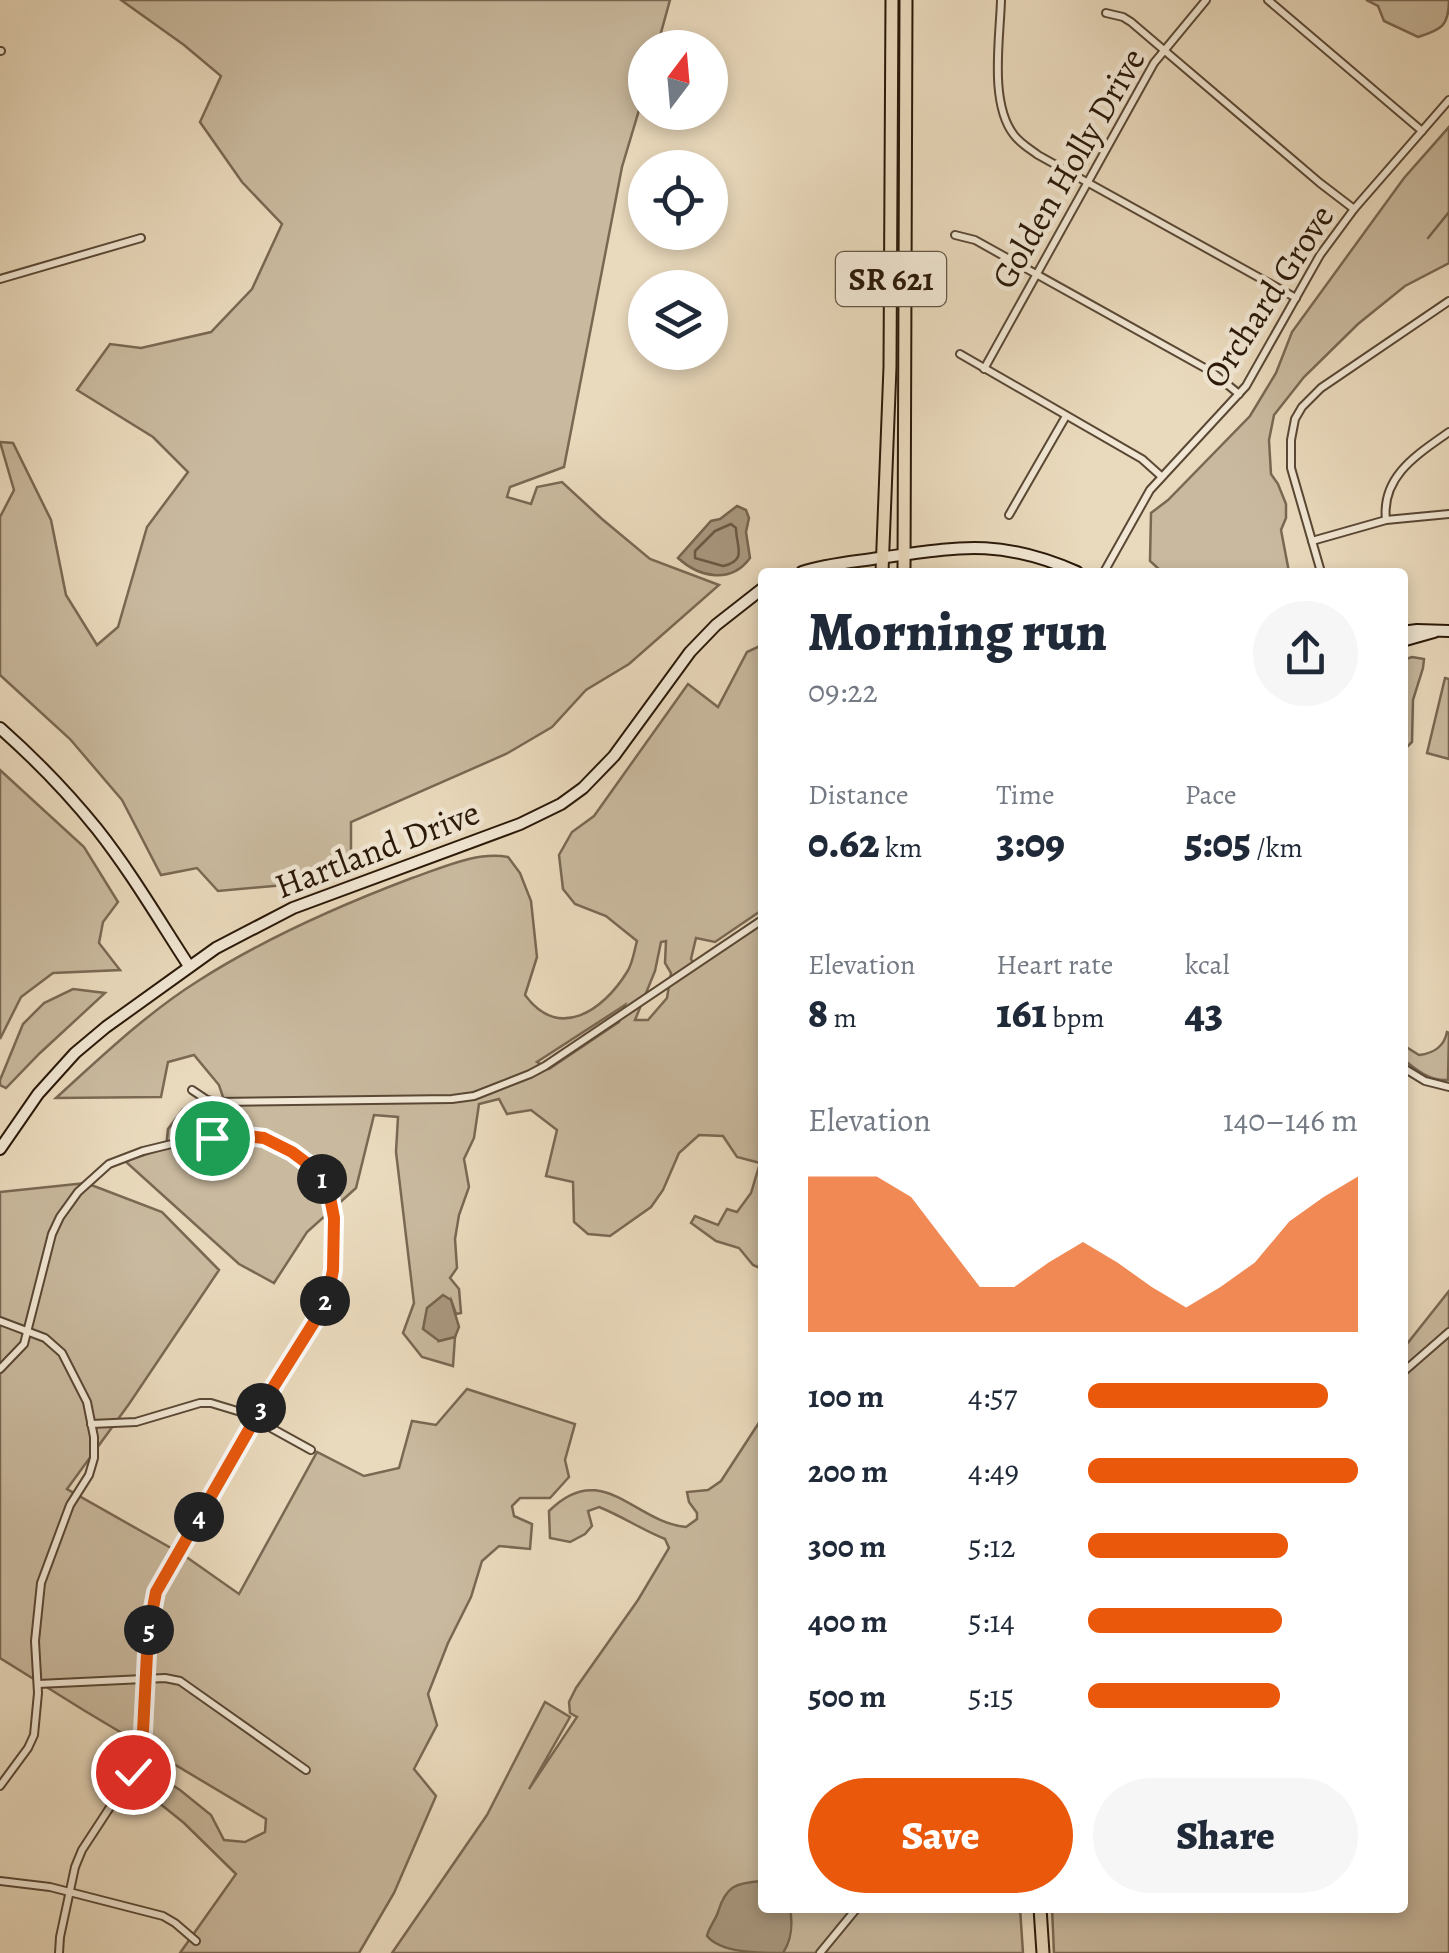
<!DOCTYPE html>
<meta charset="utf-8">
<style>
body{margin:0;font-family:Alegreya,serif;background:#f6f6f7;color:#1f2937;height:100vh;display:flex;flex-direction:column;font-size:38px;white-space:nowrap}
*{box-sizing:border-box;margin:0}
p{font-size:32px;color:#747a83}
.icon{flex:none;width:55px;height:55px;fill:none;stroke:currentColor;stroke-width:2;stroke-linecap:round;stroke-linejoin:round}
.map{position:relative;flex:1;overflow:hidden}
.side{position:absolute;left:758px;top:568px;width:650px;height:1345px;display:flex;flex-direction:column;background:#fff;border-radius:10px;box-shadow:0 5px 15px #0003}
.side>*{flex:none}
.needle{width:65px;rotate:16deg}
.tools{position:absolute;left:628px;top:30px;display:grid;gap:20px}
.tools a{display:grid;place-items:center;width:100px;height:100px;border-radius:50%;background:#fff;box-shadow:0 5px 15px #0003;font-size:50px}
.pin{position:absolute;display:grid;place-items:center;width:85px;height:85px;color:#fff;margin:-42px;border:5px solid #fff;border-radius:50%;box-shadow:0 2px 10px #0007}
.km{position:absolute;width:50px;height:50px;margin:-25px;border-radius:50%;background:#222;color:#fff;font-size:28px;line-height:50px;text-align:center}
.round{display:grid;place-items:center;flex:none;width:105px;height:105px;border-radius:52px;background:#f6f6f7}
.head{display:flex;align-items:center;justify-content:space-between;height:170px;padding:0 50px}
h1{font-size:55px;font-weight:800;line-height:75px}
.figures{display:grid;grid-template-columns:repeat(3,1fr);gap:15px;height:170px;padding:10px 50px}
.figures div{display:grid;align-content:center}
.figures b{font-size:42px;font-weight:800}
.figures small{font-size:28px;font-weight:400}
.figures p{font-size:28px}
.chart{height:280px;padding:20px 50px}
.chart p{display:flex;justify-content:space-between}
.chart svg{width:100%;height:180px;margin-top:10px;fill:#ea580c;opacity:.7}
.cta{display:flex;gap:20px;margin-top:auto;padding:20px 50px}
.cta a{flex:1;height:115px;border-radius:60px;background:#ea580c;color:#fff;font-size:40px;font-weight:800;line-height:115px;text-align:center}
.cta a+a{background:#f6f6f7;color:#1f2937}
ul{padding:0 50px;list-style:none;font-size:32px}
li{display:grid;grid-template-columns:160px 120px 1fr;align-items:center;height:75px}
li i{height:25px;border-radius:12px;background:#ea580c}
.map>svg:first-child{display:block}
.green{fill:#c9b99e;stroke:#7a6853;stroke-width:2.5;fill-rule:evenodd}
.water{fill:#a9987f;stroke:#76654f;stroke-width:2.5}
.lines{fill:none;stroke-linecap:round;stroke-linejoin:round}
.shore{stroke:#6a5844;stroke-width:2.5}
.stream{stroke:#76654f;stroke-width:2.5}
.street-casing{stroke:#5a4835;stroke-width:10}
.secondary-casing{stroke:#2a1808;stroke-width:14}
.primary-casing{stroke:#2a1808;stroke-width:15}
.street{stroke:#f1e7d4;stroke-width:6}
.secondary{stroke:#f1e7d4;stroke-width:10}
.primary{stroke:#eadabd;stroke-width:11}
.route-casing{stroke:#fff;stroke-width:20}
.route{stroke:#ea580c;stroke-width:12}
.labels{text-anchor:middle;dominant-baseline:central;stroke-width:9;stroke-linejoin:round;paint-order:stroke}
.shield{fill:#f1e7d4;stroke:#665645;stroke-width:2.5}
.shield-label{font-size:32px;font-weight:bold;fill:#2a1808}
.street-label{font-size:35px;fill:#2a1808;stroke:#f1e7d4}
</style>
<div class="map">
<svg width="1449" height="1953" viewBox="0 0 1449 1953">
<rect width="100%" height="100%" fill="#eadabd"/>
<filter id="stains"><feTurbulence type="fractalNoise" baseFrequency=".002" numOctaves="4"/><feColorMatrix values="0 0 0 0 .2 0 0 0 0 .09 0 0 0 0 .02 0 0 0 .5 -.17"/></filter>
<radialGradient id="worn" r=".72"><stop offset=".6" stop-color="#630" stop-opacity="0"/><stop offset="1" stop-color="#630" stop-opacity=".3"/></radialGradient>
<g class="green">
<path d="M121,0H670L657,47L645,48V90L622,167L564,467L510,487L507,497L531,504L537,487L562,482L602,519L650,559L719,585L629,664L586,690L552,727L506,754L351,822V862L285,885L218,891L197,868L161,875L122,800L70,739L0,675V517L14,490L0,442L13,443L51,520L66,595L97,645L118,627L147,527L188,472L153,437L77,390L110,344L141,348L211,332L252,289L282,224L242,182L200,122L221,76L184,45Z"/>
<path d="M1366,0H1449C1449,26 1441,30 1418,37L1384,21L1378,6Z"/>
<path d="M1449,127V263L1405,286L1358,324L1304,377L1274,415L1269,440L1271,474L1278,484L1286,504V518L1281,530L1289,572H1162L1150,561L1151,513L1168,500L1250,416L1276,373L1292,332L1404,178Z"/>
<path d="M762,645V910L715,942L696,938L691,959L696,968L762,924V1269L753,1265L739,1248L716,1241L691,1223L695,1216L718,1225L727,1209L737,1212L751,1193L760,1163L737,1157L723,1136L699,1135L679,1153L663,1190L651,1207L610,1236L588,1234L574,1222L573,1182L546,1176L557,1130L531,1110L507,1114L499,1099L479,1104L474,1138L464,1159L469,1187L459,1215L455,1239L457,1268L450,1278L459,1289L461,1313L456,1314L451,1300L439,1341L455,1337L453,1366L422,1357L403,1333L414,1303L396,1152L398,1117L374,1115L356,1188L307,1232L274,1283L239,1264L125,1161L166,1148L168,1129L183,1109L213,1108L223,1097L219,1085L194,1055L168,1062L161,1097L56,1098C100,1058 147,1013 198,981C265,938 338,906 412,878C442,868 476,851 508,857L520,873L531,901L537,957L525,995C559,1041 603,1011 627,972C633,963 634,951 637,941L606,916L575,904L563,889L559,855L572,832L594,816L688,684L718,707L747,652ZM666,941L665,963L671,973L667,998L648,1020H635L655,971L661,942ZM625,1005L619,1022L549,1069L537,1062Z"/>
<path d="M1412,657L1424,659L1423,668L1413,700L1412,742L1403,751V660Z"/>
<path d="M1445,678L1449,679V759L1427,753Z"/>
<path d="M0,770L84,847L118,902L103,922L99,943L120,970L53,973L21,997L0,1039Z"/>
<path d="M73,989L105,993L40,1053L6,1088L0,1085V1080L23,1024L44,1003Z"/>
<path d="M1447,1032L1449,1033L1448,1080C1430,1081 1416,1070 1403,1059V1045L1419,1055C1434,1053 1444,1047 1447,1032Z"/>
<path d="M86,1183L162,1212L219,1270L129,1404L67,1489L185,1556L239,1594L317,1452L364,1476L399,1468L412,1421L436,1425L467,1389L575,1424L565,1460L569,1477L550,1498H520L512,1506L514,1516L532,1524L530,1549L499,1546L482,1561L471,1597L448,1643L428,1694L437,1725L414,1769L436,1796L394,1893L359,1953H180L236,1874L184,1823L153,1798L160,1777L180,1790L211,1815L224,1840L245,1842L265,1832L266,1819L85,1711L0,1658V1192Z"/>
<path d="M1449,1291V1953H1054L1052,1908H1402L1403,1349Z"/>
<path d="M762,1418V1908H1020L1023,1953H392L487,1815L545,1702L570,1717L529,1789L577,1717L570,1713L569,1702L576,1688L638,1600L669,1548L665,1539C642,1530 622,1516 599,1507L588,1511L592,1526L585,1534L570,1542L550,1538L549,1511C602,1458 634,1522 686,1527L697,1519V1513L689,1502L687,1492L708,1490L721,1481Z"/>
</g>
<g class="water">
<path d="M737,506L746,510L749,518L746,532L750,558C731,584 700,578 678,558L711,521L720,519Z"/>
<path d="M443,1295L451,1300L459,1327L455,1337L439,1341L423,1329L427,1308Z"/>
<path d="M762,1881V1908H790C793,1925 792,1939 783,1953C758,1953 721,1953 707,1936C709,1927 715,1921 718,1912C726,1886 735,1883 762,1881Z"/>
</g>
<g class="lines">
<path class="shore" d="M731,524L736,528C736,547 748,560 723,566L695,558V551L715,531Z"/>
<path class="stream" d="M1428,238L1449,212"/>
<g class="street-casing">
<g id="street">
<path d="M1001,0C1000,38 989,103 1014,135C1020,143 1030,149 1038,155L1296,298"/>
<path d="M1268,0L1422,131"/>
<path d="M1106,13L1123,17L1131,22L1320,183L1354,209"/>
<path d="M0,51H1"/>
<path d="M955,235L975,240L1212,372L1239,394"/>
<path d="M0,279L141,238"/>
<path d="M960,354L1142,459L1161,476"/>
<path d="M984,369L1154,63L1206,0"/>
<path d="M1009,515L1066,416"/>
<path d="M1386,520C1381,476 1418,454 1449,432"/>
<path d="M1312,541L1386,520L1449,514"/>
<path d="M1104,572L1150,490L1246,386L1320,255L1354,209L1449,100"/>
<path d="M1321,572L1291,468V440L1295,419L1302,407L1321,388L1449,301"/>
<path d="M1402,1067L1425,1081L1449,1087"/>
<path d="M192,1090L207,1100L216,1102L452,1099L474,1096L530,1074L545,1066L762,920"/>
<path d="M0,1321L45,1338L62,1353L87,1402L94,1437V1458L89,1475L70,1505L41,1583L35,1641L38,1693L34,1735L28,1748L0,1786"/>
<path d="M0,1369L24,1344L52,1234L60,1217L78,1192L109,1164L143,1151L184,1141L250,1136L278,1144L301,1158L316,1170L329,1192L334,1230L333,1270L328,1296L316,1319L274,1386L157,1592L148,1634L143,1751L133,1772L82,1850L75,1867L60,1937L59,1953"/>
<path d="M1402,1373L1449,1332"/>
<path d="M91,1424L136,1422L200,1403H211L244,1413L311,1450"/>
<path d="M38,1684L165,1678L180,1681L306,1770"/>
<path d="M0,1881L50,1887L163,1916L175,1923L196,1941"/>
<path d="M820,1953L857,1908"/>
</g>
</g>
<g class="secondary-casing">
<g id="secondary">
<path d="M802,572C826,564 853,562 879,558C959,547 1000,538 1077,572"/>
<path d="M1402,632L1417,630L1449,631"/>
<path d="M1402,641L1434,632"/>
<path d="M0,728C35,759 68,793 97,829C131,872 159,920 189,966"/>
<path d="M0,1149L38,1094L75,1053L106,1027L216,948L293,908L520,824L561,804L583,788L614,756L690,652L716,625L762,589"/>
</g>
</g>
<g class="primary-casing">
<g id="primary">
<path d="M882,572L890,367L892,0"/>
<path d="M904,572L906,0"/>
<path d="M1040,1908L1043,1953"/>
</g>
</g>
<use href="#street" class="street"/>
<use href="#secondary" class="secondary"/>
<use href="#primary" class="primary"/>
</g>
<g class="lines">
<g class="route-casing">
<path id="route" d="M133,1772L142,1751L148,1634L156,1592L274,1386L316,1319L328,1296L333,1270L334,1218L329,1192L316,1170L292,1152L264,1138L238,1135L212,1138"/>
</g>
<use href="#route" class="route"/>
</g>
<g class="labels">
<rect class="shield" x="836" y="252" width="110" height="54" rx="8"/>
<g class="shield-label">
<text x="891" y="279">SR 621</text>
</g>
<g class="street-label">
<text transform="translate(1068 168) rotate(-60)">Golden Holly Drive</text>
<text transform="translate(1268 296) rotate(-57)">Orchard Grove</text>
<text transform="translate(377 849) rotate(-21)">Hartland Drive</text>
</g>
</g>
<rect width="100%" height="100%" filter="url(#stains)"/>
<rect width="100%" height="100%" fill="url(#worn)"/>
</svg>
<div class="tools">
<a><svg class="needle" viewBox="-14 -14 28 28"><path d="M0-13l5 13h-10z" fill="#e53935"/><path d="M0 13l5-13h-10z" fill="#747a83"/></svg></a>
<a><svg class="icon" aria-label="locate" viewBox="0 0 24 24"><circle cx="12" cy="12" r="6"/><path d="M12 2v4M12 18v4M2 12h4M18 12h4"/></svg></a>
<a><svg class="icon" aria-label="layers" viewBox="0 0 24 24"><path d="M12 4l9 5-9 5-9-5zM3 14l9 5 9-5"/></svg></a>
</div>
<div class="pin" style="left:212px;top:1138px;background:#1e9e55"><svg class="icon" aria-label="arrive" viewBox="0 0 24 24"><path d="M6 21V4h12l-3 4 3 4H6"/></svg></div>
<div class="pin" style="left:133px;top:1772px;background:#d93025"><svg class="icon" aria-label="check" viewBox="0 0 24 24"><path d="M5 12l5 5 9-10"/></svg></div>
<b class="km" style="left:322px;top:1179px">1</b>
<b class="km" style="left:325px;top:1301px">2</b>
<b class="km" style="left:261px;top:1408px">3</b>
<b class="km" style="left:199px;top:1517px">4</b>
<b class="km" style="left:149px;top:1630px">5</b>
<section class="side">
<div class="head"><div><h1>Morning run</h1><p>09:22</p></div><a class="round"><svg class="icon" aria-label="share" viewBox="0 0 24 24"><path d="M12 15V3M7 8l5-5 5 5M5 13v7h14v-7"/></svg></a></div>
<div class="figures">
<div><p>Distance</p><b>0.62<small> km</small></b></div>
<div><p>Time</p><b>3:09</b></div>
<div><p>Pace</p><b>5:05<small> /km</small></b></div>
</div>
<div class="figures">
<div><p>Elevation</p><b>8<small> m</small></b></div>
<div><p>Heart rate</p><b>161<small> bpm</small></b></div>
<div><p>kcal</p><b>43</b></div>
</div>
<div class="chart"><p><span>Elevation</span>140–146 m</p>
<svg viewBox="0 0 160 44" preserveAspectRatio="none"><path d="M0 44V6L10 6L20 6L30 11L40 22L50 33L60 33L70 27L80 22L90 27L100 33L110 38L120 33L130 27L140 17L150 11L160 6V44z"/></svg>
</div>
<ul>
<li><b>100 m</b>4:57<i style="width:89%"></i></li>
<li><b>200 m</b>4:49<i style="width:100%"></i></li>
<li><b>300 m</b>5:12<i style="width:74%"></i></li>
<li><b>400 m</b>5:14<i style="width:72%"></i></li>
<li><b>500 m</b>5:15<i style="width:71%"></i></li>
</ul>
<div class="cta"><a>Save</a><a>Share</a></div>
</section>
</div>
